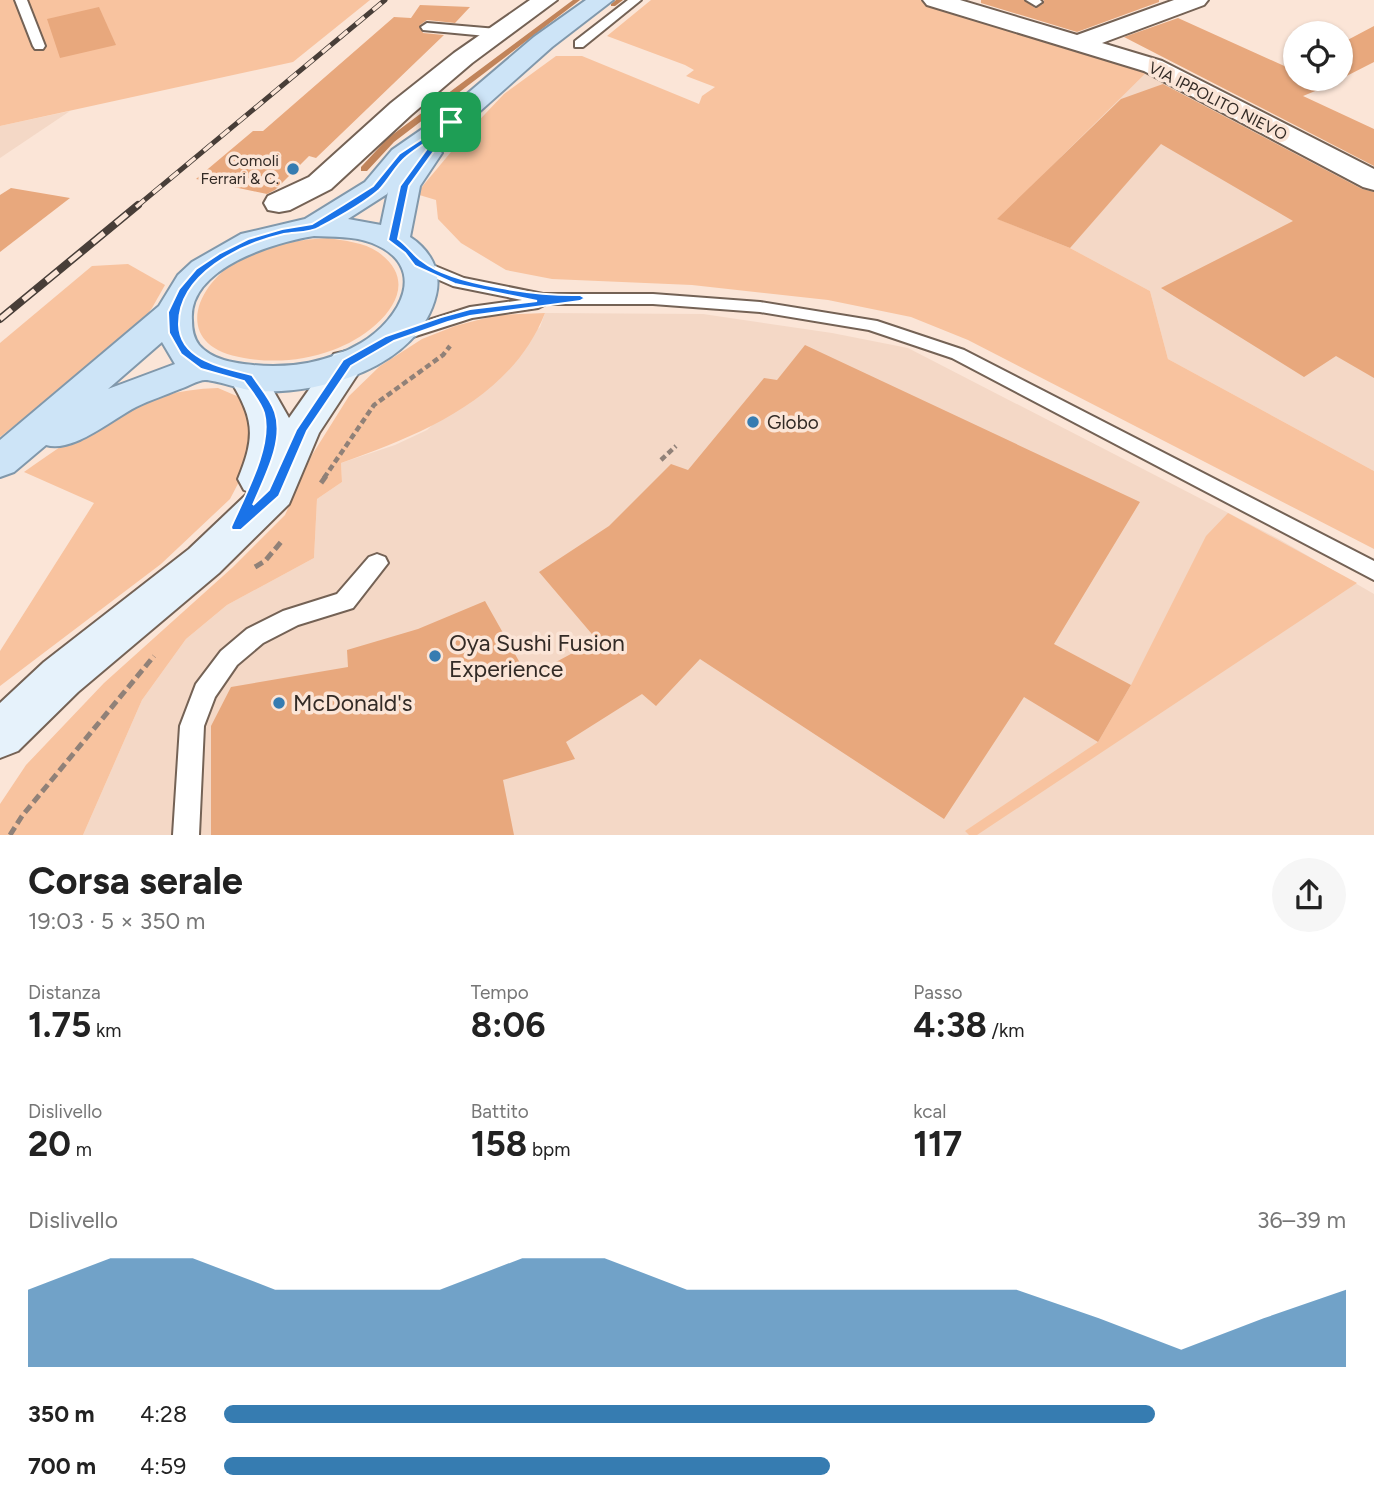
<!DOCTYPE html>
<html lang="it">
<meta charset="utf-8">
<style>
body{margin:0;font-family:Figtree,sans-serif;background:#f6f6f6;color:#222;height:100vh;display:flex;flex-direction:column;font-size:26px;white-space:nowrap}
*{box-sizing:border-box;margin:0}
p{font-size:23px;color:#767676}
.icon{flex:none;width:38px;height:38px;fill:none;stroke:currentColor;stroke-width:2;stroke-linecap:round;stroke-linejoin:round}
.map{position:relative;height:835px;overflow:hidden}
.side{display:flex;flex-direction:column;background:#fff;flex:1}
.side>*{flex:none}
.controls{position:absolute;left:1283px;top:21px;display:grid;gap:14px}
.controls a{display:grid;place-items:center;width:70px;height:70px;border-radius:50%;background:#fff;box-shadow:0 2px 5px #0004;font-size:35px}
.pin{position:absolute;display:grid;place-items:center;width:60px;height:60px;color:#fff;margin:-30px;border-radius:14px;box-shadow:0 4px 10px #0006}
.round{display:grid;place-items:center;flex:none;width:74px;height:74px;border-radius:37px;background:#f6f6f6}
.overview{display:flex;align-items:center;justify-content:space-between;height:119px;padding:0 28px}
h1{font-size:38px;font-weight:700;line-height:52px}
.figures{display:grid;grid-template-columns:repeat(3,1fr);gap:10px;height:119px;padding:7px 28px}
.figures div{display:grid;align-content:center}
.figures b{font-size:35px;font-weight:700}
.figures small{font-size:19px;font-weight:400}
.figures p{font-size:19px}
.chart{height:196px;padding:14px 28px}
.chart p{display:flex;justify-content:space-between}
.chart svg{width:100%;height:126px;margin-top:7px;fill:#367cb1;opacity:.7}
ul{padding:0 28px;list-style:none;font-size:23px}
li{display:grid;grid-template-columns:112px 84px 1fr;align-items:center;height:52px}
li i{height:18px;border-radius:9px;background:#367cb1}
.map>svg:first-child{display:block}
.built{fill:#f4d8c6}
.green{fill:#f8c39f}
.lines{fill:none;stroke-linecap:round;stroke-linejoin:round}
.stream{fill:#c1845a;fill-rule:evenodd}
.building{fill:#e8a87d}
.lane-casing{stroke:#746255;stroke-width:4}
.street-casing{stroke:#746255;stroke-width:4}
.secondary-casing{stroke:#746255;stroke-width:4}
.primary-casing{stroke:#8198ab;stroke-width:4}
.path-far1{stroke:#908178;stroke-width:4.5;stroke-dasharray:6 3.5;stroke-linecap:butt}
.path{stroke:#908178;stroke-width:5;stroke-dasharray:9 4.5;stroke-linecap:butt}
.lane{fill:#fff;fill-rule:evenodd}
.street{fill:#fff;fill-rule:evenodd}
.secondary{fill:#e6f2fb;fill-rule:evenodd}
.primary{fill:#cde4f7;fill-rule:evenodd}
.rail-far1-casing{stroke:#483e38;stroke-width:5}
.rail-casing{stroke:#483e38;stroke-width:8}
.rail-far1{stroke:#fbe5d7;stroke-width:3.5;stroke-dasharray:11;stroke-linecap:butt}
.rail{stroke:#fbe5d7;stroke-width:5;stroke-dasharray:15;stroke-linecap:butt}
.route{fill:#1a73e8;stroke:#fff;stroke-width:2;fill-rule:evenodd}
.poi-dot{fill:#367cb1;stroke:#fbe5d7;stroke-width:2.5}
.labels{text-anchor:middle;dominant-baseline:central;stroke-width:7;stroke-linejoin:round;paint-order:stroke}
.far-street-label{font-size:16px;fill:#332b26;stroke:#fbe5d7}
.far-poi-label{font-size:16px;fill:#332b26;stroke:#fbe5d7;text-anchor:end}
.poi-label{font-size:19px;fill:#332b26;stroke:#fbe5d7;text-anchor:start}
.near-poi-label{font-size:23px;fill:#332b26;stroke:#fbe5d7;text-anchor:start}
</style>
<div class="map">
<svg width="1374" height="835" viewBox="0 0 1374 835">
<rect width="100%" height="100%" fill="#fbe5d7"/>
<g class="built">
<path d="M1150,69L1374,187V471L1168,359L1150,291L1070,248L997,219Z"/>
<path d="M70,111L0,158V126Z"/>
<path d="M545,313L703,314L832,333L908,348L1277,538L1374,594V835H83L142,700L186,639L227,605L314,558L317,499L342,482L341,463L395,445L427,430L540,327Z"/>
</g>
<g class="green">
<path d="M0,0H370L293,62L0,126Z"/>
<path d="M651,0H920L1150,69L998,219L1070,248L1150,291L1168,359L1374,471V549L968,340L911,317L828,300L692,285L552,279L506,270L461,243L438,219L436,200L416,194L466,134L504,94L556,56H582L699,104L702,96L715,87L686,76L694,70L685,65L607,36Z"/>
<path d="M328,238C344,241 364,242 378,252C430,289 371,337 333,350C303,361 274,363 244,358C173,347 192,287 240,259C267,244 297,240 328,238Z"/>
<path d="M128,264L165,285L152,308L135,330L0,437V343L92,266Z"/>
<path d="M545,313C512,398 421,435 341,463L342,482L317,499L314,558L227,605L186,639L142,700L83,835H0V804L26,765L104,683L233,567L285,515L312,455L349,396L380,366L422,339L455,326L497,315Z"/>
<path d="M218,388L246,400L256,425L253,455L230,499L161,564L0,686V651L94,503L24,472C88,428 137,390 218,388Z"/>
<path d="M1228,513L1357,583L977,835H969L965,831L1098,742L1131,685L1206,536Z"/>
</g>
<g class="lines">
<g class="stream">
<path d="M573,0H580L394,142L367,171H361V167L388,138Z"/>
<path d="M616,0H623L615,6H611V4Z"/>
</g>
</g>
<g class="building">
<path d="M981,0H1024L1035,8L1043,4L1044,0H1159V2L1077,32L981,3Z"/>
<path d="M420,5L470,7L455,23L427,20L420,25L423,33L444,35L316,158L309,156L275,190L267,194L196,179L253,131H263L394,17L411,18Z"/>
<path d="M99,7L116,45L60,58L47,19Z"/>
<path d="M1178,18L1291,69L1295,68V79H1340V44L1374,26V62L1325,87L1303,96L1374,129V166L1124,37Z"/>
<path d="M1163,84L1362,189L1374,192V378L1336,356L1304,377L1161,288L1293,221L1161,144L1070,248L997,219L1121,99Z"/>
<path d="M11,188L70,198L0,252V195Z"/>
<path d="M805,345L1140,502L1054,644L1131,685L1098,742L1024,697L944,819L700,659L656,706L642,694L566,742L575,759L503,780L514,835H211V726L231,687L348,667L347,650L418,629L485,601L528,677L597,640L539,572L609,526L671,464L688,470L764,378L777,380Z"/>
</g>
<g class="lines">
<g class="lane-casing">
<g id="lane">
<path d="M15,0H27L45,46L43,49H35L33,46Z"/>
<path d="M628,0H641L583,47H575V41Z"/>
<path d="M1026,0H1040L1042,2L1036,6Z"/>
<path d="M427,23L497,29L503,33L497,37L423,30L421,27Z"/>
<path d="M418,259L464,278L543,294H653L760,302L877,321L964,350L1374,561V580L952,358L869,330L760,312L653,304H546L538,308L472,318L400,341H388L385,337L388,333L470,307L522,300L453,286L412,268L410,264L412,260Z"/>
<path d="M377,554L385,557L388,563L353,608L298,625L263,643L237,665L215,697L204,726L199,835H173L180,726L196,684L221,651L247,629L283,611L337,594L369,557Z"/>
</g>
</g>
<g class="street-casing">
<g id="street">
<path d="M530,0H557L472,63L411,115L331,189L290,210L279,212L268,210L264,203L268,196L309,177L391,103L454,53Z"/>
<path d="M923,0H960L1077,35L1174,0H1208L1204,5L1102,43L1162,61L1374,169V190L1363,187L1144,71L927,5Z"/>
</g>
</g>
<g class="secondary-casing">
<path id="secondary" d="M347,351L360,354L365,363L319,433L289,504L219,573L78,692L18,751L0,758V703L44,662L189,549L249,492L244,490L238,479C256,435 254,419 229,378L235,369L248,365L261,369L289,418L334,354Z"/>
</g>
<g class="primary-casing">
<path id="primary" d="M586,0H613L552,47L461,128L435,146L442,153L420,186L410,237C430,250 442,271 436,295C419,367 321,395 257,391C242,390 216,380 205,380C198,380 187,387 180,389C166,395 150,400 136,407C111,420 73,453 46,445L14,472L0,477V440L159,306L178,275L192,262L241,234L305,219L365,182L392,150L441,116L534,37ZM388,192L381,225L348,219L387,194ZM314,236C333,237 354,236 372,243C430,266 401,319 361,343C329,362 290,369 253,365C234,363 212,360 199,345C193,337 192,329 192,320C188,268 275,242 314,236ZM162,342L175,364L108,389Z"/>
</g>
<g class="path-far1">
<path d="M661,460L676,446"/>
<path d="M324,478L374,405L443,355L450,346"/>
</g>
<g class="path">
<path d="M321,483L326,476"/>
<path d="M255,567L265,561L281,542"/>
<path d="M10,835L22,816L154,656"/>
</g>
<use href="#lane" class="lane"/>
<use href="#street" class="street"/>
<use href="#secondary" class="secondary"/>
<use href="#primary" class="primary"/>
<g class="rail-far1-casing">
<path id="rail-far1" d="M136,207L385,0"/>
</g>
<g class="rail-casing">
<path id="rail" d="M0,319L138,205"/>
</g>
<use href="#rail-far1" class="rail-far1"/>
<use href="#rail" class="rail"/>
</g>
<path class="route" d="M451,120L455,122L409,186L398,239C408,246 413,255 422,261C452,285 541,296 580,295L585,298L580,301L470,316L448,322L394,341L351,366L307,431L279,496L241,530H232L231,527C244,497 273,446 264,413C261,402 251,391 244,381L201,369L181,354L169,333L168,312L179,289L196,269L220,253L248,239L282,229L312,224L343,205L373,186L399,154ZM437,135L400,186L388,240L405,253L415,266L455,284L537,301L470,309L441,317L386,336L343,360L296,430L269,490L253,505C264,478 285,441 275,412C271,399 259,386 252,375C225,368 180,361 179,325C178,274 241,244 284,234C296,232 310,233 320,227C339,217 363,204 379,190C389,180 395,166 406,157C415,149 427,142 437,135Z"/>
<g class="poi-dot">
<circle cx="293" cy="169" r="7"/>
<circle cx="753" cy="422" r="7"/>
<circle cx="435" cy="656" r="7"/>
<circle cx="279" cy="703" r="7"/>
</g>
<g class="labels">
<g class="far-street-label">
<text transform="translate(1218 101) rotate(27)">VIA IPPOLITO NIEVO</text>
</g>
<g class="far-poi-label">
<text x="279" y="160">Comoli<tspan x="279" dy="18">Ferrari &amp; C.</tspan></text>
</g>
<g class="poi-label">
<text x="767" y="422">Globo</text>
</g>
<g class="near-poi-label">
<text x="449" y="643">Oya Sushi Fusion<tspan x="449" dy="26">Experience</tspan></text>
<text x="293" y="703">McDonald's</text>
</g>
</g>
</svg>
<div class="controls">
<a><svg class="icon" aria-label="locate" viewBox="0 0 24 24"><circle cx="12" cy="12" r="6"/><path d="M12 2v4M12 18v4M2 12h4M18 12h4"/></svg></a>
</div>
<div class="pin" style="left:451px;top:122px;background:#1e9e55"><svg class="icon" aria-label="arrive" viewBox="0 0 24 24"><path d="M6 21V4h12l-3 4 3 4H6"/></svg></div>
</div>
<section class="side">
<div class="overview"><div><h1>Corsa serale</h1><p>19:03 · 5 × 350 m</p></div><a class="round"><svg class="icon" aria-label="share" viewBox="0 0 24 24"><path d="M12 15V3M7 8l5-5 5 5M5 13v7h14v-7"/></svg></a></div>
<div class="figures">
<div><p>Distanza</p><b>1.75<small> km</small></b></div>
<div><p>Tempo</p><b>8:06</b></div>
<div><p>Passo</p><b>4:38<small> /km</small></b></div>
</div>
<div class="figures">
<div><p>Dislivello</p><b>20<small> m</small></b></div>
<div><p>Battito</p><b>158<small> bpm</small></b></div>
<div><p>kcal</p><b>117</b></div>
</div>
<div class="chart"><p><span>Dislivello</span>36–39 m</p>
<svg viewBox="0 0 160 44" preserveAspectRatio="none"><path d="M0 44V17L10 6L20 6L30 17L40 17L50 17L60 6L70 6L80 17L90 17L100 17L110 17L120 17L130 27L140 38L150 27L160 17V44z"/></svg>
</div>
<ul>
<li><b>350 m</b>4:28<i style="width:83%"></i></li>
<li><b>700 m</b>4:59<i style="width:54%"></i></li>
</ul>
</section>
